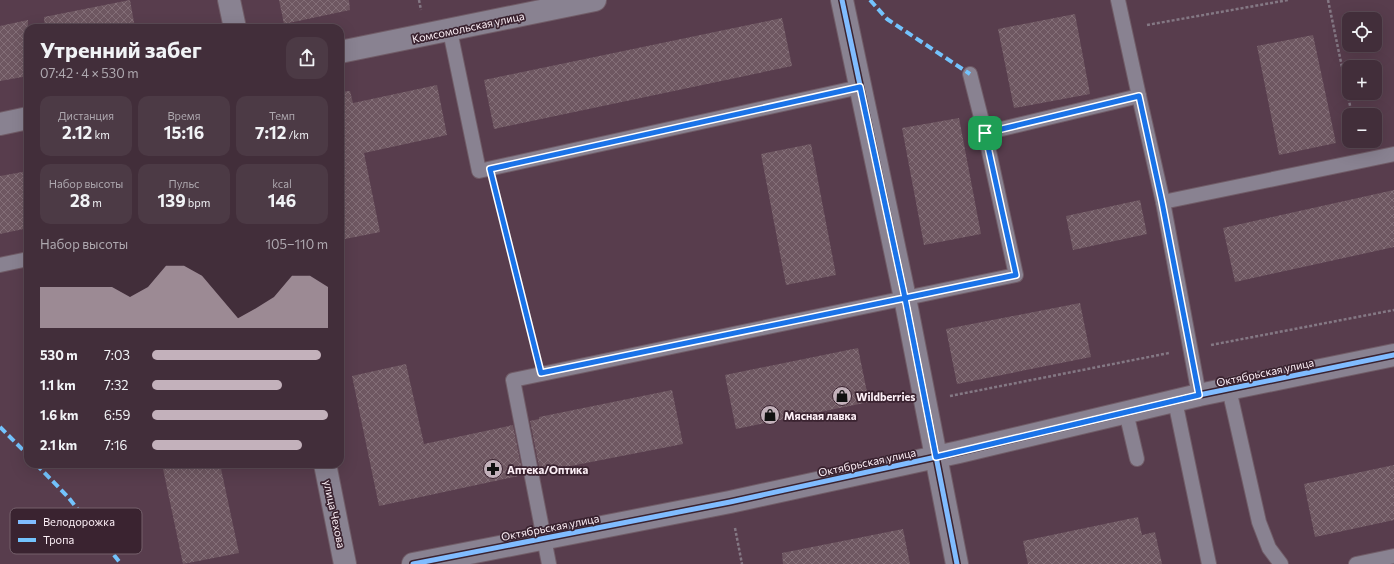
<!DOCTYPE html>
<html lang="ru">
<meta charset="utf-8">
<style>
body{margin:0;font-family:Commissioner,sans-serif;background:#4c3a45;color:#f1f3f6;height:100vh;display:flex;flex-direction:column;font-size:15px;white-space:nowrap}
*{box-sizing:border-box;margin:0}
p{font-size:13px;color:#aea8af}
.icon{flex:none;width:22px;height:22px;fill:none;stroke:currentColor;stroke-width:2;stroke-linecap:round;stroke-linejoin:round}
.map{position:relative;flex:1;overflow:hidden}
.panel{position:absolute;left:24px;top:24px;width:320px;height:444px;display:flex;flex-direction:column;background:#422e3a;border-radius:12px;box-shadow:0 4px 16px #0002,0 0 0 1px #5a4a54}
.panel>*{flex:none}
.buttons{position:absolute;left:1342px;top:12px;display:grid;gap:8px}
.buttons a{display:grid;place-items:center;width:40px;height:40px;border-radius:8px;background:#422e3a;box-shadow:0 4px 16px #0002,0 0 0 1px #5a4a54;font-size:20px}
.pin{position:absolute;display:grid;place-items:center;width:34px;height:34px;color:#fff;margin:-17px;border-radius:8px;box-shadow:0 2px 6px #0006}
.round{display:grid;place-items:center;flex:none;width:42px;height:42px;border-radius:12px;background:#4c3a45}
.summary{display:flex;align-items:center;justify-content:space-between;height:68px;padding:0 16px}
h1{font-size:22px;font-weight:700;line-height:30px}
.metrics{display:grid;grid-template-columns:repeat(3,1fr);gap:6px;height:68px;padding:4px 16px}
.metrics div{display:grid;align-content:center;border-radius:10px;background:#4c3a45;text-align:center}
.metrics b{font-size:17px;font-weight:700}
.metrics small{font-size:11px;font-weight:400}
.metrics p{font-size:11px}
.chart{height:112px;padding:8px 16px}
.chart p{display:flex;justify-content:space-between}
.chart svg{width:100%;height:72px;margin-top:4px;fill:#c3b1bb;opacity:.7}
ul{padding:0 16px;list-style:none;font-size:13px}
li{display:grid;grid-template-columns:64px 48px 1fr;align-items:center;height:30px}
li i{height:10px;border-radius:5px;background:#c3b1bb}
.map>svg:first-child{display:block}
.building{fill:url(#building-cross-hatch)}
.lines{fill:none;stroke-linecap:round;stroke-linejoin:round}
.lane-casing{stroke:#705c67;stroke-width:16}
.street-casing{stroke:#705c67;stroke-width:24}
.path{stroke:#847884;stroke-width:2.5;stroke-dasharray:3 2;stroke-linecap:butt}
.lane{stroke:#898291;stroke-width:14}
.street{stroke:#898291;stroke-width:22}
.quiet{stroke:#73c3fd;stroke-width:4;stroke-dasharray:8 4;stroke-linecap:butt}
.cycleway-casing{stroke:#3a2330;stroke-width:8}
.cycleway{stroke:#80bcff;stroke-width:5}
.route-casing{stroke:#fff;stroke-width:8}
.route{stroke:#1a73e8;stroke-width:5}
.labels{text-anchor:middle;dominant-baseline:central;stroke-width:3.5;stroke-linejoin:round;paint-order:stroke}
.street-label{font-size:11px;fill:#fceff6;stroke:#3a2330}
.poi-label{font-size:11px;font-weight:bold;fill:#fceff6;stroke:#3a2330;text-anchor:start}
.key{fill:#3a2330;stroke:#74606b;stroke-width:1}
.key-label{font-size:11px;fill:#fceff6}
</style>
<div class="map">
<svg width="1394" height="564" viewBox="0 0 1394 564">
<defs>
<pattern id="building-cross-hatch" width="8" height="8" patternUnits="userSpaceOnUse"><rect width="8" height="8" fill="#6e5761"/><path d="M0 0l8 8M0 8l8-8" fill="none" stroke="#846f78"/></pattern>
</defs>
<rect width="100%" height="100%" fill="#583d4d"/>
<g class="building">
<path d="M130,0L135,28H45L44,17Z"/>
<path d="M279,0H349L350,10L284,24Z"/>
<path d="M1075,14L1090,94L1014,108L998,29Z"/>
<path d="M782,18L792,66L494,129L484,80Z"/>
<path d="M28,20V76L0,81V26Z"/>
<path d="M1313,35L1336,143L1279,155L1257,46Z"/>
<path d="M437,85L447,135L364,153L380,232L340,240V92L350,91L353,103Z"/>
<path d="M959,118L981,234L924,245L902,128Z"/>
<path d="M811,144L836,275L786,285L761,154Z"/>
<path d="M28,171V228L0,234V176Z"/>
<path d="M1394,190V247L1235,282L1223,228Z"/>
<path d="M1140,200L1147,234L1073,250L1066,216Z"/>
<path d="M1080,303L1091,357L957,384L946,329Z"/>
<path d="M858,348L869,402L736,429L725,375Z"/>
<path d="M406,364L424,444L513,425L523,475L379,506L352,376Z"/>
<path d="M672,390L683,444L540,472L530,421L539,419V417Z"/>
<path d="M162,464H220L239,553L183,564Z"/>
<path d="M1394,465V520L1315,537L1304,484Z"/>
<path d="M1138,517L1142,535L1155,532L1162,564H1028L1023,541Z"/>
<path d="M903,529L910,564H783L782,553Z"/>
</g>
<g class="lines">
<g class="lane-casing">
<g id="lane">
<path d="M1118,0L1139,96"/>
<path d="M450,31L479,171L860,87"/>
<path d="M970,74L985,133L1139,96L1163,202"/>
<path d="M0,265L28,259"/>
<path d="M1229,389L1259,522L1269,548L1281,564"/>
<path d="M1199,395L1163,202L1394,154"/>
<path d="M1175,401L1209,564"/>
<path d="M1126,412L1137,459"/>
<path d="M549,564L513,380L1016,275L985,133"/>
<path d="M1356,564L1394,556"/>
</g>
</g>
<g class="street-casing">
<g id="street">
<path d="M229,0L235,28"/>
<path d="M842,0L905,298L957,564"/>
<path d="M340,52L595,0"/>
<path d="M0,124L28,118"/>
<path d="M325,464L345,564"/>
<path d="M413,564L730,502L959,452L1199,395L1394,355"/>
</g>
</g>
<g class="path">
<path d="M419,0L421,10"/>
<path d="M1328,0L1352,115"/>
<path d="M1147,25L1288,0"/>
<path d="M496,191L536,353"/>
<path d="M1211,345L1394,310"/>
<path d="M950,396L1169,353"/>
<path d="M735,528L742,564"/>
</g>
<use href="#lane" class="lane"/>
<use href="#street" class="street"/>
<g class="quiet">
<path d="M870,0L887,19L970,74"/>
<path d="M0,427L28,455"/>
<path d="M36,464L68,497L121,564"/>
</g>
<g class="cycleway-casing">
<g id="cycleway">
<path d="M842,0L905,298L957,564"/>
<path d="M413,564L730,502L959,452L1199,395L1394,355"/>
</g>
</g>
<use href="#cycleway" class="cycleway"/>
</g>
<g class="lines">
<g class="route-casing">
<path id="route" d="M985,133L1016,275L905,298L860,87L490,169L541,373L905,298L936,457L1199,395L1162,202L1139,96L985,133"/>
</g>
<use href="#route" class="route"/>
</g>
<defs>
<g id="shop-disc" transform="scale(1)"><circle r="9.5" fill="#c3b1bb" stroke="#3a2330"/><path d="M-5-2.5h2.3a2.7 3.5 0 0 1 5.4 0H5L5.5 6h-11ZM-1.5-2.5h3a1.5 2.3 0 0 0-3 0Z" fill="#111"/></g>
<g id="pharmacy-disc" transform="scale(1)"><circle r="9.5" fill="#c3b1bb" stroke="#3a2330"/><path d="M-2-6h4v4h4v4h-4v4h-4v-4h-4v-4h4Z" fill="#111"/></g>
</defs>
<g fill-rule="evenodd">
<use href="#shop-disc" x="842" y="396"/>
<use href="#shop-disc" x="770" y="415"/>
<use href="#pharmacy-disc" x="493" y="469"/>
</g>
<g class="labels">
<g class="street-label">
<text transform="translate(468 27) rotate(-12)">Комсомольская улица</text>
<text transform="translate(1265 372) rotate(-12)">Октябрьская улица</text>
<text transform="translate(867 462) rotate(-12)">Октябрьская улица</text>
<text transform="translate(335 514) rotate(78)">улица Чехова</text>
<text transform="translate(550 527) rotate(-11)">Октябрьская улица</text>
</g>
<g class="poi-label">
<text x="856" y="396">Wildberries</text>
<text x="784" y="415">Мясная лавка</text>
<text x="507" y="469">Аптека/Оптика</text>
</g>
</g>
<rect x="10" y="508" width="132" height="46" rx="6" class="key"/>
<rect x="18" y="520" width="18" height="4" fill="#80bcff"/>
<rect x="18" y="538" width="18" height="4" fill="#73c3fd"/>
<g class="key-label">
<text x="43" y="526">Велодорожка</text>
<text x="43" y="544">Тропа</text>
</g>
</svg>
<div class="buttons">
<a><svg class="icon" aria-label="locate" viewBox="0 0 24 24"><circle cx="12" cy="12" r="6"/><path d="M12 2v4M12 18v4M2 12h4M18 12h4"/></svg></a>
<a>+</a>
<a>−</a>
</div>
<div class="pin" style="left:985px;top:133px;background:#1e9e55"><svg class="icon" aria-label="arrive" viewBox="0 0 24 24"><path d="M6 21V4h12l-3 4 3 4H6"/></svg></div>
<section class="panel">
<div class="summary"><div><h1>Утренний забег</h1><p>07:42 · 4 × 530 m</p></div><a class="round"><svg class="icon" aria-label="share" viewBox="0 0 24 24"><path d="M12 15V3M7 8l5-5 5 5M5 13v7h14v-7"/></svg></a></div>
<div class="metrics">
<div><p>Дистанция</p><b>2.12<small> km</small></b></div>
<div><p>Время</p><b>15:16</b></div>
<div><p>Темп</p><b>7:12<small> /km</small></b></div>
</div>
<div class="metrics">
<div><p>Набор высоты</p><b>28<small> m</small></b></div>
<div><p>Пульс</p><b>139<small> bpm</small></b></div>
<div><p>kcal</p><b>146</b></div>
</div>
<div class="chart"><p><span>Набор высоты</span>105–110 m</p>
<svg viewBox="0 0 160 44" preserveAspectRatio="none"><path d="M0 44V19L10 19L20 19L30 19L40 19L50 25L60 19L70 6L80 6L90 12L100 25L110 38L120 32L130 25L140 12L150 12L160 19V44z"/></svg>
</div>
<ul>
<li><b>530 m</b>7:03<i style="width:96%"></i></li>
<li><b>1.1 km</b>7:32<i style="width:74%"></i></li>
<li><b>1.6 km</b>6:59<i style="width:100%"></i></li>
<li><b>2.1 km</b>7:16<i style="width:85%"></i></li>
</ul>
</section>
</div>
